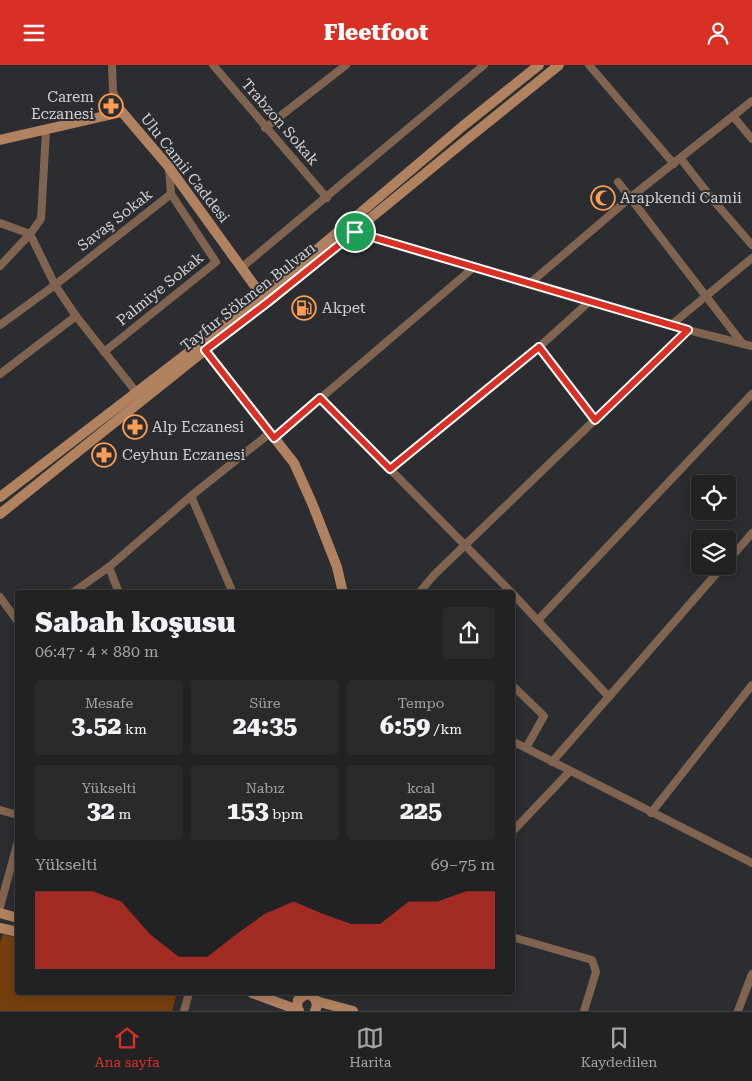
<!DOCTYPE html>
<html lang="tr">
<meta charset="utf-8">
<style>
body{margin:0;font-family:"Roboto Serif",serif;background:#282a2c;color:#f1f3f6;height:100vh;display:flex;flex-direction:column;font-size:19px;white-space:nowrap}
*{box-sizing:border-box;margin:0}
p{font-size:16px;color:#a2a4a6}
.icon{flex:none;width:28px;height:28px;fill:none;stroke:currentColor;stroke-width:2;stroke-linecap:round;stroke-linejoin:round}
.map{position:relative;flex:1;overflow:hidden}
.side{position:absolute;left:15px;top:525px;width:500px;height:405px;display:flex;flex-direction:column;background:#202224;border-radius:5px;box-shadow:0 2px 12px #0003,0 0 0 1px #3d3f41}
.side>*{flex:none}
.buttons{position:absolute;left:691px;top:410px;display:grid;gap:10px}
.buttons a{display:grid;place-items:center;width:45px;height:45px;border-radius:5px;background:#202224;box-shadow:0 2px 12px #0003,0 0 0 1px #3d3f41;font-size:25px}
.pin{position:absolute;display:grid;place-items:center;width:42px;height:42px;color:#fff;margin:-21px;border:2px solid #fff;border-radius:50%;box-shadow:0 1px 5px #0007}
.round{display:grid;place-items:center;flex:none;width:52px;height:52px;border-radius:5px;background:#282a2c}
.overview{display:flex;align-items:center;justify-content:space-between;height:85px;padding:0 20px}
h1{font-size:28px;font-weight:800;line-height:38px}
.figures{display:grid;grid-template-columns:repeat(3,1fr);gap:8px;height:85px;padding:5px 20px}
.figures div{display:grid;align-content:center;border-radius:5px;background:#282a2c;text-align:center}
.figures b{font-size:25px;font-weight:800}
.figures small{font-size:14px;font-weight:400}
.figures p{font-size:14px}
.chart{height:140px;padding:10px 20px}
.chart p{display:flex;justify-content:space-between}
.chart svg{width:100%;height:90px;margin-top:5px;fill:#d93025;opacity:.7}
header{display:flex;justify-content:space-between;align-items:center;height:65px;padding:0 20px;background:#d93025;color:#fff;font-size:22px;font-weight:800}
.menu{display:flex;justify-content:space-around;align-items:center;height:70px;border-top:1px solid #3d3f41;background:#202224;font-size:14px;color:#a2a4a6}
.menu a{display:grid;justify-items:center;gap:2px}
.menu .active{color:#d93025}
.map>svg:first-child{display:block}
.green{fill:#753f0d}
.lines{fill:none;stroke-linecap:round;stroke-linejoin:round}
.street{stroke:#81644f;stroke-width:8}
.secondary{stroke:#b08260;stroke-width:10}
.route-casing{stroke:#fff;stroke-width:10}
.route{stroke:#d93025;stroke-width:6}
.labels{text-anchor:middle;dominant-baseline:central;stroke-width:4;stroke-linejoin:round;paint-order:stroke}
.poi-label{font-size:15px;fill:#d0d1d3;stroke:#2b2d30;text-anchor:start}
.street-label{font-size:15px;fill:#d0d1d3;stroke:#2b2d30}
</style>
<header><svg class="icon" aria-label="menu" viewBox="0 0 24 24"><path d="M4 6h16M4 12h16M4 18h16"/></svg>Fleetfoot<svg class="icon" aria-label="person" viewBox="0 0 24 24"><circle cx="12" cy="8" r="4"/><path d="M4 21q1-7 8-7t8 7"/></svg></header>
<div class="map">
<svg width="752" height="946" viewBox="0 0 752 946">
<rect width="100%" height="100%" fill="#2b2d30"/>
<path class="green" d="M3,869L17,873L18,928H177L172,946H0V878Z"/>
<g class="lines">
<g class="street">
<path d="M112,0L113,27L122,47"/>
<path d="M213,0L327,133"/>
<path d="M589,0L674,99"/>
<path d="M733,51L752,74"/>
<path d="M265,63L346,0"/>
<path d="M681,94L713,135L752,180"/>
<path d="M618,117L742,278"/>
<path d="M0,158L30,169L55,220L76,251L137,328"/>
<path d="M352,164L355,167L688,265L752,281"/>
<path d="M0,201L30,169L41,154L46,66"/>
<path d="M241,203L484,0"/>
<path d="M529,219L631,132L752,36"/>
<path d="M0,260L55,220L171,129L169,103"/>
<path d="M671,260L752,193"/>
<path d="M539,282L595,355"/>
<path d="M104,287L216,197L171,129"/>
<path d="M0,309L76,251"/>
<path d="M320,333L512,528"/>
<path d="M274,373L473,203"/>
<path d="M390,404L539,282L590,236"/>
<path d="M191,431L233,528"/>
<path d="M728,496L752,468"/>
<path d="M109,502L119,528"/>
<path d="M72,528L109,502L191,431L270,368"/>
<path d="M419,528L434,510L688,265"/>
<path d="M512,528L609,632"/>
<path d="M0,532L18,557"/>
<path d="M539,554L752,329"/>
<path d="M512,620L544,651L526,683"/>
<path d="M512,676L752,798"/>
<path d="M552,697L723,501"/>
<path d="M0,745L18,750"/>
<path d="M651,748L752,620"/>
<path d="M512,767L570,706"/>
<path d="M0,842L18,776"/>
<path d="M512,872L592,895L596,907L584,946"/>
<path d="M184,946L189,928"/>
<path d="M738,946L752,909"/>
</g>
<g class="secondary">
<path d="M0,75L122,47L168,101L262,231"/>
<path d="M205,285L294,398L312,438L337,502L343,528"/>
<path d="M0,432L262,231L463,61L539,0"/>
<path d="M0,449L205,285L268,237L466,75L559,0"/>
<path d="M0,848L18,853"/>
<path d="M0,863L18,867"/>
<path d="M252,928L298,945"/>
<path d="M316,936L353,946"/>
<path d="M299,946L297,942L298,935L306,929C315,930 319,938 315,946"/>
</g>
</g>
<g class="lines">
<g class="route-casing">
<path id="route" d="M355,167L688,265L595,355L539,282L390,404L320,333L274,373L205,285L268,237Z"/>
</g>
<use href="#route" class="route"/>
</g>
<defs>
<g id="pharmacy-ring" transform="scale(1.25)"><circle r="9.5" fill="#2b2d30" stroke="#fc9d53" stroke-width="1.5"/><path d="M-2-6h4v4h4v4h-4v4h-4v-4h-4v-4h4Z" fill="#fc9d53"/></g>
<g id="mosque-ring" transform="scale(1.25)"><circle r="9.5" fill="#2b2d30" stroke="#fc9d53" stroke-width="1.5"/><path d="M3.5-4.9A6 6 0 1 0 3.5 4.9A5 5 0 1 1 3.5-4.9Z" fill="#fc9d53"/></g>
<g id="fuel-ring" transform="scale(1.25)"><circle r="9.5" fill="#2b2d30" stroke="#fc9d53" stroke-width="1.5"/><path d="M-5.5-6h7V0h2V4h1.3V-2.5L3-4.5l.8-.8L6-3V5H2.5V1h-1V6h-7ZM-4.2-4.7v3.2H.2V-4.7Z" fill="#fc9d53"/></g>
</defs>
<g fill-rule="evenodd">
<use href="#pharmacy-ring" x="111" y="41"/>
<use href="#mosque-ring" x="603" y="133"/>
<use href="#fuel-ring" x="304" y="243"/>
<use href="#pharmacy-ring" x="135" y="362"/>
<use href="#pharmacy-ring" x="104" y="390"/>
</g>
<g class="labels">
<g class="poi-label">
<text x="94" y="32" text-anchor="end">Carem<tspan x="94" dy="17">Eczanesi</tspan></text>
<text x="620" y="133">Arapkendi Camii</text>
<text x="322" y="243">Akpet</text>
<text x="152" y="362">Alp Eczanesi</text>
<text x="122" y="390">Ceyhun Eczanesi</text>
</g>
<g class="street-label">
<text transform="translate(280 57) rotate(49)">Trabzon Sokak</text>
<text transform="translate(185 103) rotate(52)">Ulu Camii Caddesi</text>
<text transform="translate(115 155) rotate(-38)">Savaş Sokak</text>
<text transform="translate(160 224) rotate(-39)">Palmiye Sokak</text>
<text transform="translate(248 232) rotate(-38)">Tayfur Sökmen Bulvarı</text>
</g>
</g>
</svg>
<div class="buttons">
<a><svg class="icon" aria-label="locate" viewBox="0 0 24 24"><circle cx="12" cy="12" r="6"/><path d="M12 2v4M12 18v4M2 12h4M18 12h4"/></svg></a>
<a><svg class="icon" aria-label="layers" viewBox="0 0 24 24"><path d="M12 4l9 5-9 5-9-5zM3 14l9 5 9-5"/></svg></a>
</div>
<div class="pin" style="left:355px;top:167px;background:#1e9e55"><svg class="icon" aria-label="arrive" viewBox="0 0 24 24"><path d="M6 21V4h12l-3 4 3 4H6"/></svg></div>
<section class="side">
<div class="overview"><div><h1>Sabah koşusu</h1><p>06:47 · 4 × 880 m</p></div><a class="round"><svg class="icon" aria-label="share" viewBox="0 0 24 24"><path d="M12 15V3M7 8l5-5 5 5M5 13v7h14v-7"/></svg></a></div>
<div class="figures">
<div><p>Mesafe</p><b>3.52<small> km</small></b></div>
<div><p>Süre</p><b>24:35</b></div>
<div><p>Tempo</p><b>6:59<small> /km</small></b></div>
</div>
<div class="figures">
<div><p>Yükselti</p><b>32<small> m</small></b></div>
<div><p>Nabız</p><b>153<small> bpm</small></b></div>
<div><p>kcal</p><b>225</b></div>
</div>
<div class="chart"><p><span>Yükselti</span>69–75 m</p>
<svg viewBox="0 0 160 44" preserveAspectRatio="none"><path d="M0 44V6L10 6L20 6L30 11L40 27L50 38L60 38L70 27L80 17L90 11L100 17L110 22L120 22L130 11L140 11L150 6L160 6V44z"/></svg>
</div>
</section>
</div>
<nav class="menu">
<a class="active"><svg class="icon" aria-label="home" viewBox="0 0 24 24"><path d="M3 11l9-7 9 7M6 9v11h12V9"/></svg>Ana sayfa</a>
<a><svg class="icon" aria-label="map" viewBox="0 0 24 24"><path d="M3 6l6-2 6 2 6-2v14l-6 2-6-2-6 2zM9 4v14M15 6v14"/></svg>Harita</a>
<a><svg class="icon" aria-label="saved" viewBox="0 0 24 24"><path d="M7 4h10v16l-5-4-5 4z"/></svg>Kaydedilen</a>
</nav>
